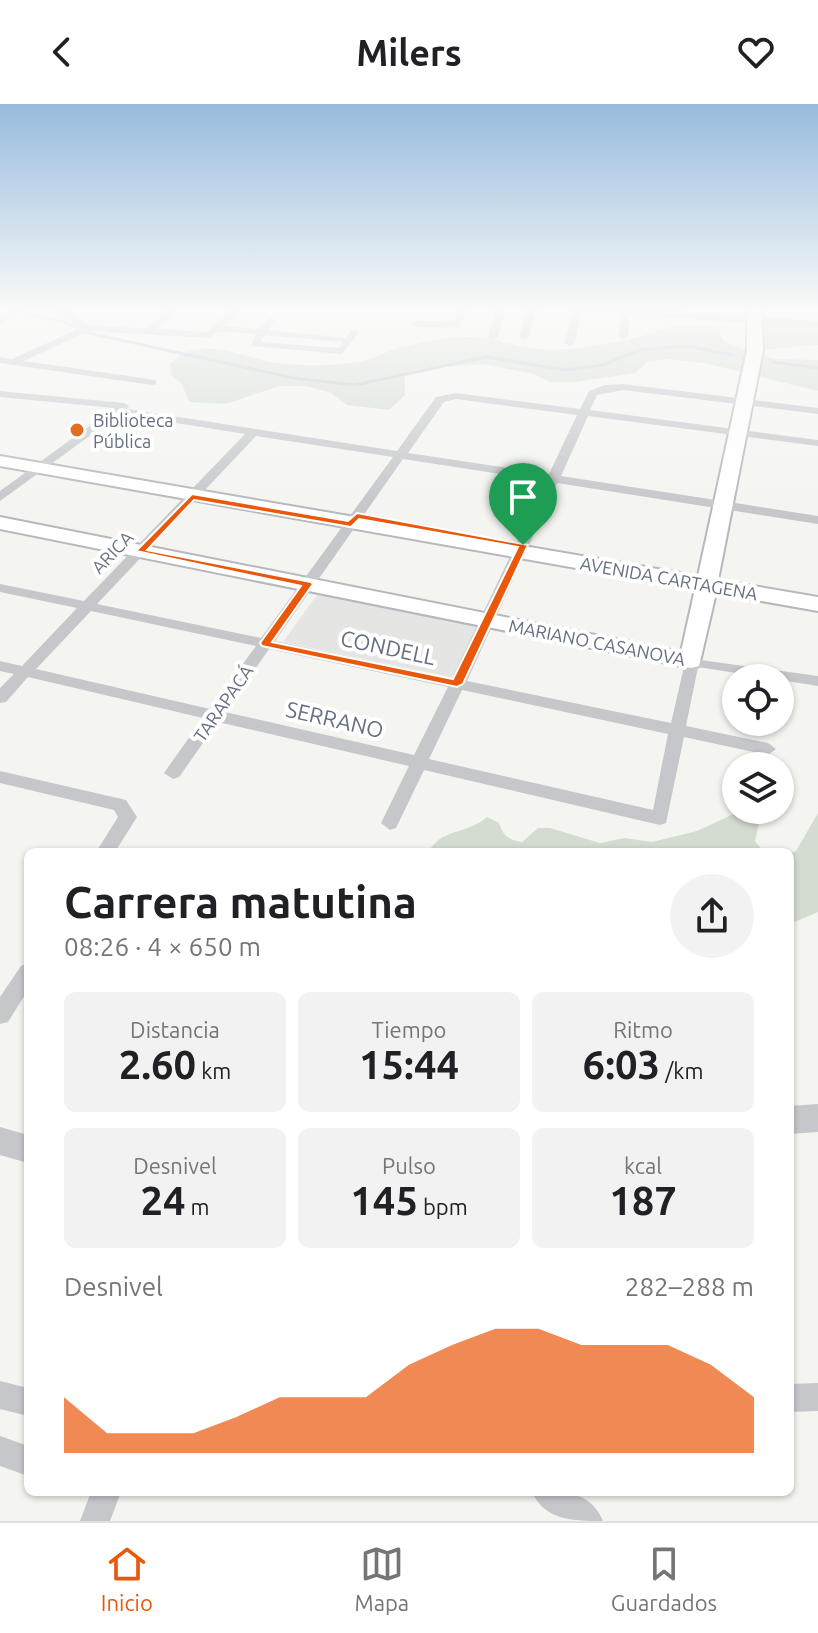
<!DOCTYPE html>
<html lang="es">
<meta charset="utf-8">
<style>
body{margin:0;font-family:Ubuntu,sans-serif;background:#f2f2f2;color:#202124;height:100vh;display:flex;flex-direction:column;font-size:30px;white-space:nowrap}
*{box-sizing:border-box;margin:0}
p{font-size:26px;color:#757577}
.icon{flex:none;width:44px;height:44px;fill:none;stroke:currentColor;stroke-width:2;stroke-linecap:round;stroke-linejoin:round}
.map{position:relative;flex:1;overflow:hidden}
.drawer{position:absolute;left:24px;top:744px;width:770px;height:648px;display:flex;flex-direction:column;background:#fff;border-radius:12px;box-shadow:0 2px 6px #0004}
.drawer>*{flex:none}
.fabs{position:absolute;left:722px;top:560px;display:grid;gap:16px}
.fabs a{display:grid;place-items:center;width:72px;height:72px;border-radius:50%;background:#fff;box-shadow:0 2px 6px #0004;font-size:40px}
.pin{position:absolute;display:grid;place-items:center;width:68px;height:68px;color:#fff;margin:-82px -34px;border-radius:50% 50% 50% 0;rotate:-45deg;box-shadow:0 0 8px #0007}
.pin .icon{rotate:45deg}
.round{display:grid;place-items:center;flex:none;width:84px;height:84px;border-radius:42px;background:#f2f2f2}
.summary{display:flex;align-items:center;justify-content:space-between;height:136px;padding:0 40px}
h1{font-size:44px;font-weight:700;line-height:60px}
.stats{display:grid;grid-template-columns:repeat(3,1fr);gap:12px;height:136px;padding:8px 40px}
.stats div{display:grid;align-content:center;border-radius:12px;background:#f2f2f2;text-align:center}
.stats b{font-size:40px;font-weight:700}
.stats small{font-size:22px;font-weight:400}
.stats p{font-size:22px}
.chart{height:224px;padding:16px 40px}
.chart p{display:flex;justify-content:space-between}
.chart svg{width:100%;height:144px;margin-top:8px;fill:#ea580c;opacity:.7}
header{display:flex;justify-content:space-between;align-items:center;height:104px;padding:0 40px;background:#fff;font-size:36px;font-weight:700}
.menu{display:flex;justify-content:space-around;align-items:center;height:112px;border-top:2px solid #e0e0e0;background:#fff;font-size:22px;color:#757577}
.menu a{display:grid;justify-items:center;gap:4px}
.menu .active{color:#ea580c}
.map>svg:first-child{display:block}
.built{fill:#e5e6e4}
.green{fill:#d4dcd2}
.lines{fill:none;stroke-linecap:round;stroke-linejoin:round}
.stream{stroke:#bdc6cc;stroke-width:3}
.primary-casing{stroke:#b5b8bd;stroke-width:4}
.minor{fill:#c5c7cb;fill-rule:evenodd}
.tertiary{fill:#c5c7cb;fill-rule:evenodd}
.primary{fill:#fff;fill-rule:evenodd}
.route{fill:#ea580c;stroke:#fff;stroke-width:2;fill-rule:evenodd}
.poi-dot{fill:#e36d22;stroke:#fff;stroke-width:3}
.labels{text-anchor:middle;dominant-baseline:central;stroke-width:8;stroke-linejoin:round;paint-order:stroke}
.far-poi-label{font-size:18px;fill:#647082;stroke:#fff;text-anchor:start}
.far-street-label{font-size:18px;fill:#647082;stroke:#fff}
.street-label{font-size:22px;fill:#647082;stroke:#fff}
</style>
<header><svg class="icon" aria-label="back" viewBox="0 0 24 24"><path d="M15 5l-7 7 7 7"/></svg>Milers<svg class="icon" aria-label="heart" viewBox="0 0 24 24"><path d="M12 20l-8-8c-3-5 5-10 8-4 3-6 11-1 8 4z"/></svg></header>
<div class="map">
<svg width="818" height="1417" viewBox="0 0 818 1417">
<rect width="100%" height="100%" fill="#f4f5f1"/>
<path class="built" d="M317,491L480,523L455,574L283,538Z"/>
<g class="green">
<path d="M761,218L818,222V241L760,246Z"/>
<path d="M674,222L718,223L724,238L774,255L818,256V287L704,259L667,255L647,258L635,269L576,278H550L534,270L483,260L416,265L405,271V291L389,306L347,301L331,289L307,282H279L226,300L189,298L182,280L171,271L170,260C202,226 247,258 285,260C309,262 335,262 358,258C372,256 385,248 398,244C419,239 444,234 465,233C488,232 509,241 531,244C570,250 638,236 674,222Z"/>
<path d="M742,706H759L761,711L755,737L764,748H429C440,724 467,731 487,713L499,719C503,732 509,736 522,738L538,724H550L600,739L624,734L652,738L697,727Z"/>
<path d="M818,709V808L790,820V749L796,747Z"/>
</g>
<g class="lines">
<g class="stream">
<path d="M28,210L63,217L77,224"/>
<path d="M84,228L294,274L355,281L486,253L565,266L603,261L639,246L688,242L732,251"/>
<path d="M773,258L818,264"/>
</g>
<g class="primary-casing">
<path id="primary" d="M747,204H761L763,246L718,476L818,493V507L716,489L699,562L691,564L0,425V413L681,548L695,485L0,362V352L698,472L747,246Z"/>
</g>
<g class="minor">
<path d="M18,204H29L0,220V213Z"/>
<path d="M63,204L89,221L146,225L170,204H180L157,225L207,228L233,204H242L224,222L260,225L271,213L276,216L269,226L346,234L351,226L359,228L342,250L251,242L256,230L219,227L209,234L88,227L24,257L156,276V280L152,281L0,259V253L12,255L80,224L53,205ZM265,231L342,238H343L339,244L261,238Z"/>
<path d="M460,204H469L458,223H417L412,220L417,217L452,218Z"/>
<path d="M496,204H505L498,233L493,236L488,233Z"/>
<path d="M528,204H537L529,233L524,236L519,233Z"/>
<path d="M563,204H631L818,217V223L630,211L628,232L623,235L618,232L621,210L581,208L575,239L570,242L565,239L572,207Z"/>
<path d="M623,280L818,304V310L623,286L597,291L590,306L818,336V342L588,312L561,372L818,412V420L557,379L467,577L671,619L686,554L818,572V582L698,563L686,622L768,639L776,645L768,651L684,633L666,719L660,721L424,666L396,724L390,726L381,719L409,662L218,618L179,673L173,675L164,669L203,614L28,573L6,598L0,599V584L14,570L0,567V557L22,562L77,504L0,488V480L84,497L245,330L120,310L0,397V387L114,304L0,293V287L124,299L129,302L127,305L397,347L436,293L456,289L580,305L589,287L605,281ZM456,295L577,311L549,370L408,349L444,298ZM256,332L393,353L261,534L97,500ZM403,355L546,377L452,574L275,537ZM91,507L256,542L210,605L36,565ZM269,545L448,583L414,651L225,608ZM462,586L668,630L653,706L429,655Z"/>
<path d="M0,667L126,696L137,713L115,748H96L118,713L114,706L0,679Z"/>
<path d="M28,859V886L8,918L0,920V893L21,862Z"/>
<path d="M0,1277L28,1284V1312L0,1305Z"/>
<path d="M818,1279V1307L790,1308V1280Z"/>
<path d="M0,1332L28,1342V1372L0,1362Z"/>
<path d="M91,1388H121L110,1417H80Z"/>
<path d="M532,1388C561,1388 590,1385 603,1417C574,1417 545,1417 532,1388Z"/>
</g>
<g class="tertiary">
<path d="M15,204H69L64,207H20Z"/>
<path d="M818,1000V1028L790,1030V1002Z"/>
<path d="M0,1023L28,1031V1059L0,1051Z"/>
</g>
<use href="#primary" class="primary"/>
</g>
<linearGradient id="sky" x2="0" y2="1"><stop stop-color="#97bbdd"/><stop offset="0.51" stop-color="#fafaf9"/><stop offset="1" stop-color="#fafaf9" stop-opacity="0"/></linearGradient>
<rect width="818" height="402" fill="url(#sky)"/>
<path class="route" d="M192,390L348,417L357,409L528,441L463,580L457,583L262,542L260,539L301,482L136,447ZM194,396L351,423L359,415L518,443L453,575L272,538L313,480L311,478L147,446Z"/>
<circle class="poi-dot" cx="77" cy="326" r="8"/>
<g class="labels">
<g class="far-poi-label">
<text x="93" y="316">Biblioteca<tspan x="93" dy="21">Pública</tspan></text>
</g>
<g class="far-street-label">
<text transform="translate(112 448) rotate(-46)">ARICA</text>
<text transform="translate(669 474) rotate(10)">AVENIDA CARTAGENA</text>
<text transform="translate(597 538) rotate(11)">MARIANO CASANOVA</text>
<text transform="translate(223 599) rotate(-55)">TARAPACÁ</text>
</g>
<g class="street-label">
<text transform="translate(388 543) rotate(12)">CONDELL</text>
<text transform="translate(335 615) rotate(13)">SERRANO</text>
</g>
</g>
</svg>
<div class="fabs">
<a><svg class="icon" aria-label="locate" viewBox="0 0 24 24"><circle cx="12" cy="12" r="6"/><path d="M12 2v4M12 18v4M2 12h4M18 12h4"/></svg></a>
<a><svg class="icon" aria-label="layers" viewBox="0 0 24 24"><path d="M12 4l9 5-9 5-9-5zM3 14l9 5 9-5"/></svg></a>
</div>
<div class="pin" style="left:523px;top:441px;background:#1e9e55"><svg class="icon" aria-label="arrive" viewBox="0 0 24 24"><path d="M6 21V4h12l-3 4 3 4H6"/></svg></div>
<section class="drawer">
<div class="summary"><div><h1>Carrera matutina</h1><p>08:26 · 4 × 650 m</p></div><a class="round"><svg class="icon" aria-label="share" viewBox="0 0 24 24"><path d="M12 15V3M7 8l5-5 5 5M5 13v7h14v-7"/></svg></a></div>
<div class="stats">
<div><p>Distancia</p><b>2.60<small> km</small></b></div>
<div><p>Tiempo</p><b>15:44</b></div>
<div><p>Ritmo</p><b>6:03<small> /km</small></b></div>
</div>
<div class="stats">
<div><p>Desnivel</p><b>24<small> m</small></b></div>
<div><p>Pulso</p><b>145<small> bpm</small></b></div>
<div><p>kcal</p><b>187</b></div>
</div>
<div class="chart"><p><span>Desnivel</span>282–288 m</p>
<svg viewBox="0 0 160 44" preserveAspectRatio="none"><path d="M0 44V27L10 38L20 38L30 38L40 33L50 27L60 27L70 27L80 17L90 11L100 6L110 6L120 11L130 11L140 11L150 17L160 27V44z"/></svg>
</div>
</section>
</div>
<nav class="menu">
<a class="active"><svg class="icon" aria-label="home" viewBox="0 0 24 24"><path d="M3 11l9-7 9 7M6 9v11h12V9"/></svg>Inicio</a>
<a><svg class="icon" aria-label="map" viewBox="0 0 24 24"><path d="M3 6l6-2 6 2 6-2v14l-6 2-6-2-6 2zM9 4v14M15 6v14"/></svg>Mapa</a>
<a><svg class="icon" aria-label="saved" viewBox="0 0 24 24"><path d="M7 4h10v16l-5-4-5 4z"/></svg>Guardados</a>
</nav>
